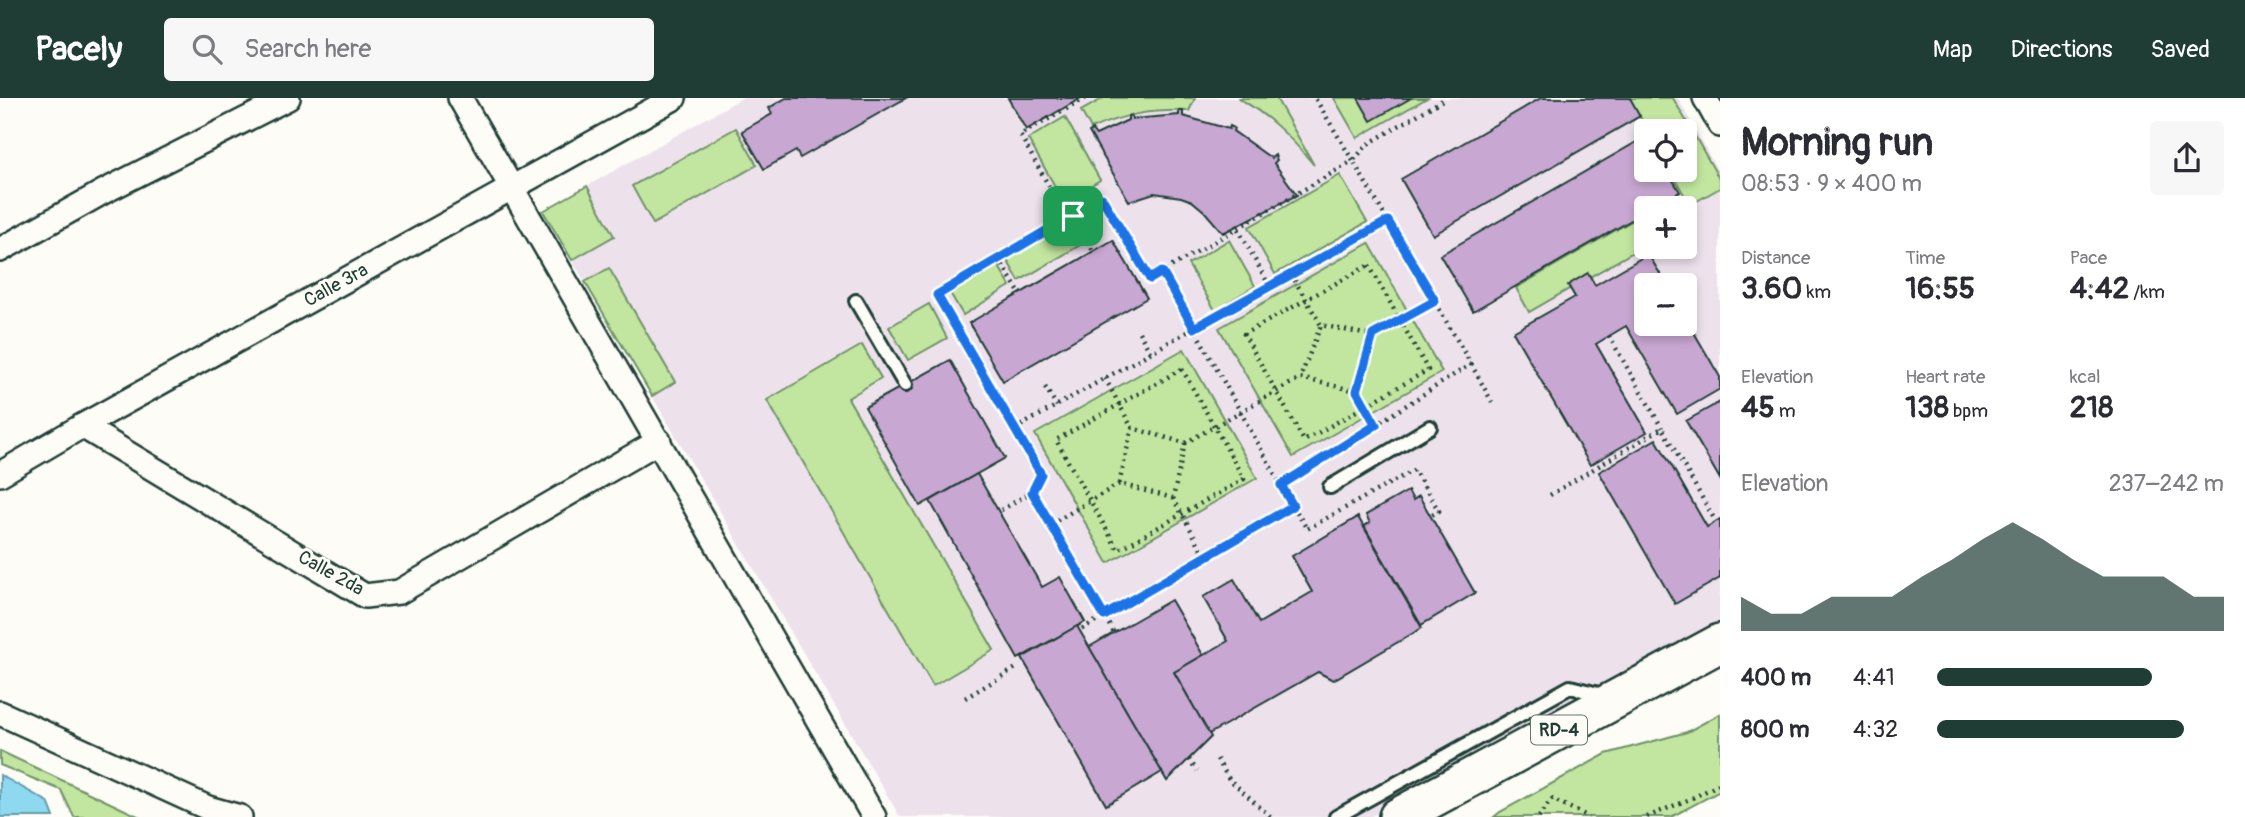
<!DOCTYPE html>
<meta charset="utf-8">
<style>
body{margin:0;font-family:Pangolin,sans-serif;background:#f7f7f7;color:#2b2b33;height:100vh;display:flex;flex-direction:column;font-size:26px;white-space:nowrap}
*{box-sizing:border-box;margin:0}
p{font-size:23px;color:#7c7c81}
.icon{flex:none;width:38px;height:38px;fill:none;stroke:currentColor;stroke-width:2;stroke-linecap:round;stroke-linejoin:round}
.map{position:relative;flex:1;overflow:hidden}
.drawer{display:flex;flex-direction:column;background:#fff;width:525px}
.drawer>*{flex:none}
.buttons{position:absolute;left:1634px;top:21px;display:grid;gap:14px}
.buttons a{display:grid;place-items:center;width:63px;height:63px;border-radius:7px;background:#fff;box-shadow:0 4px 10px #0003;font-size:35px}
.pin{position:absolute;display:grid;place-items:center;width:60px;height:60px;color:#fff;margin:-30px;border-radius:14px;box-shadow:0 4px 10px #0006}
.round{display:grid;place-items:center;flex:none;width:74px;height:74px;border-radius:7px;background:#f7f7f7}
.head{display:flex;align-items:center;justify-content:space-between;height:119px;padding:0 21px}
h1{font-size:38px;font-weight:800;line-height:52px}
.figures{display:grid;grid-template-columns:repeat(3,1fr);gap:10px;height:119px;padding:7px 21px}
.figures div{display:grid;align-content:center}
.figures b{font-size:30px;font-weight:800}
.figures small{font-size:19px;font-weight:400}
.figures p{font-size:19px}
.chart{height:196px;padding:14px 21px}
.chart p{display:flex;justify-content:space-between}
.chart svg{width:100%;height:126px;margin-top:7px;fill:#1f3d34;opacity:.7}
ul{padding:0 21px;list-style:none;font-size:23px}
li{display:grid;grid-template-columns:112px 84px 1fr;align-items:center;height:52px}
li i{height:18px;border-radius:9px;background:#1f3d34}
header{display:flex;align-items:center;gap:42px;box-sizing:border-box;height:98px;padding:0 35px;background:#1f3d34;color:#fff}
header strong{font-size:33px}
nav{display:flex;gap:38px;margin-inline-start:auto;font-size:24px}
.search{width:490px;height:63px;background:#f7f7f7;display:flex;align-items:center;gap:18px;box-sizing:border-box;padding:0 24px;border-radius:7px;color:#7c7c81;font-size:26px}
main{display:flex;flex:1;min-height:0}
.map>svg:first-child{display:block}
.built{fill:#ede2ec;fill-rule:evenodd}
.green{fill:#c2e6a0;stroke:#70926a;stroke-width:2}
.water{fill:#8fd9f0;stroke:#629ba5;stroke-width:2}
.building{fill:#c8a7d2;stroke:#1f3d34;stroke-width:2}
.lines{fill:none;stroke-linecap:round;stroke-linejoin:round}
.service-casing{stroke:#1f3d34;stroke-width:18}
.minor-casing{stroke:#1f3d34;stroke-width:28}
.primary-casing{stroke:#1f3d34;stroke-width:42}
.path{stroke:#1f3d34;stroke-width:4.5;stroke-dasharray:2 5;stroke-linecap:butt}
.service{stroke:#fdfcf7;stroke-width:12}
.minor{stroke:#fdfcf7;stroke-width:23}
.primary{stroke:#fdfcf7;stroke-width:37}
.route-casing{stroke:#fff;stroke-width:14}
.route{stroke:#1a73e8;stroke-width:9}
.labels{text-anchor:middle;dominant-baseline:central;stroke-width:6;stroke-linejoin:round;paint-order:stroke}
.shield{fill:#fdfcf7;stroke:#62766e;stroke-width:2}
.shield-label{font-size:18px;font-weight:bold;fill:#1f3d34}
.street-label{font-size:19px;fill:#1f3d34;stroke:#fdfcf7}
</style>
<header>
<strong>Pacely</strong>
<div class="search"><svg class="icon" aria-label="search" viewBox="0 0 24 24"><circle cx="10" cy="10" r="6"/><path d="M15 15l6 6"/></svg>Search here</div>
<nav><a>Map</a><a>Directions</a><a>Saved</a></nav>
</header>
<main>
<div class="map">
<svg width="1720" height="719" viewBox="0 0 1720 719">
<rect width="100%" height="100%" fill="#fdfcf7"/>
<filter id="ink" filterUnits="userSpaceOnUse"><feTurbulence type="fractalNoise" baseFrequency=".0143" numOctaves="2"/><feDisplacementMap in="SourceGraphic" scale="14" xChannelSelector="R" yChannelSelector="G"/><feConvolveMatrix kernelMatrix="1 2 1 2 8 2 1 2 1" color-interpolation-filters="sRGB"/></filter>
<g filter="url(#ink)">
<path class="built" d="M742,0H1678L1720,77V529L1370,719H900L543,113ZM1647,33H1685V72H1647ZM1647,110H1685V149H1647ZM1647,187H1685V226H1647Z"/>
<g class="green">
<path d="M1104,0H1195L1189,13C1152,12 1126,15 1091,31L1081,13Z"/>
<path d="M1238,0H1276L1314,67C1292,41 1269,17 1238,0Z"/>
<path d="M1334,0H1427L1357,40Z"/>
<path d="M1629,0H1673L1720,82V90L1690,107L1670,72H1685V33H1648Z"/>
<path d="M1065,19L1100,82L1064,104L1028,41Z"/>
<path d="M736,30L757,67L653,126L632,88Z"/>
<path d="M1340,77L1367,124L1275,176L1249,129Z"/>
<path d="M587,88L614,138L572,162L543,113Z"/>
<path d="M1635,121L1647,142V146L1529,214L1516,190Z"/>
<path d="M1069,123L1082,146L1019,183L1006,160Z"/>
<path d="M1229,142L1255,188L1215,212L1188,166Z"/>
<path d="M1369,145L1442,274L1293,359L1219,230Z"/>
<path d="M997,165L1010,188L963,217L949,193Z"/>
<path d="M609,170L675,284L652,298L585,184Z"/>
<path d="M929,206L947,240L908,262L889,229Z"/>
<path d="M862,247L881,280L848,300L994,552L933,588L767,302Z"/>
<path d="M1184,251L1257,380L1108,465L1035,336Z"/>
<path d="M1720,616V693L1671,719H1494L1500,714L1606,656L1687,634Z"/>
<path d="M0,653L140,719H74L61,692L0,667Z"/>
</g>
<path class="water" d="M0,677L48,704L54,719H0Z"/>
<g class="building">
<path d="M786,0H906L800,60L796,53L764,71L742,33L772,16L769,10Z"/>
<path d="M1008,0H1081L1026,32Z"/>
<path d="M1358,0H1411L1371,23Z"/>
<path d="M1541,0H1630L1640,18L1433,137L1401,81Z"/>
<path d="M1179,13H1183V18L1229,31L1230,28L1234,30L1233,33L1271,60L1275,57L1277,62L1274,65L1297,97L1223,135L1204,113L1192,103L1181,99L1154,95L1129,103L1089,34L1092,32L1096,37L1128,22V18L1131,17L1132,21L1179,17Z"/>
<path d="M1647,38V72H1667L1680,94L1651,110H1647V113L1473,213L1440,157Z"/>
<path d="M1113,142L1147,200L1003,283L969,225Z"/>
<path d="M1648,156L1667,187H1647V226H1685V219L1720,279V291L1677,316L1626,228L1609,238L1596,246L1647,334L1590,367L1513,234L1575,199L1568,187L1588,175L1595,187Z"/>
<path d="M950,262L1005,360L920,408L865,309Z"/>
<path d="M1720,304V381L1686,323Z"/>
<path d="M1656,341L1707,429L1720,421V480L1675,506L1599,374Z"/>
<path d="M977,376L1042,489L1060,479L1085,524L1018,561L930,403Z"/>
<path d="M1408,393L1413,402L1419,398L1475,495L1421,527L1364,428L1370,425L1366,417Z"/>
<path d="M1358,419L1422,530L1333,582L1318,574L1209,636L1174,574L1228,543L1203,499L1234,481L1259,525L1312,494L1292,458Z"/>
<path d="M1171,502L1203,557L1174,574L1211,639L1167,683L1089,549Z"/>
<path d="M1077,528L1162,674L1106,707L1022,560Z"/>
</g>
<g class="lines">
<g class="service-casing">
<g id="service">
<path d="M856,203L905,287"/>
<path d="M1330,389L1430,329"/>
<path d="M1336,719L1570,589L1607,598"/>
</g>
</g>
<g class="minor-casing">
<g id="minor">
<path d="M460,0L874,719"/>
<path d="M1705,0L1720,27"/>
<path d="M0,152L103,94L288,0"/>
<path d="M82,328L365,498L399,494L659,343"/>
<path d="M0,376L82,328L674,0"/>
<path d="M0,615L208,710L240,719"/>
</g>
</g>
<g class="primary-casing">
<path id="primary" d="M1398,719L1720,545"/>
</g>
<g class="path">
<path d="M1086,0L1020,37L1058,104L1073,118L1093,153"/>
<path d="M1238,131L1270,189"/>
<path d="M999,161L1020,196"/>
<path d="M1369,167L1428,272L1304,343L1244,236Z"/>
<path d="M1162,174L1194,230L1388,123"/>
<path d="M1291,176L1321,227"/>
<path d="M1139,234L1150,254"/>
<path d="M1373,238L1435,203"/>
<path d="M1609,238L1662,330"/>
<path d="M1471,266L1492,304"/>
<path d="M1182,271L1244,381L1118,452L1056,342Z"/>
<path d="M1105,280L1132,330"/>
<path d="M1045,289L1057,308"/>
<path d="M1357,293L1373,238L1321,227L1300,280L1357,293L1376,327"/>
<path d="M1015,331L1194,230L1281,387L1471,266L1353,63L1368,46L1446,0"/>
<path d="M1185,345L1300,280"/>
<path d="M1281,387L1293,408L1104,518L1032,394L1041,375L937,197L1102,100L1150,181L1353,63L1315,0"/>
<path d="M1550,397L1662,330L1716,424"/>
<path d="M1173,400L1206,459"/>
<path d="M1293,408L1307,431L1414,372L1439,413L1430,418"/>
<path d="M1001,412L1032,394"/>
<path d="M1051,426L1119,386L1173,400L1185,345L1132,330L1119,386"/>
<path d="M1082,531L1104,518L1114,535"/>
<path d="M965,600L1016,570"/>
<path d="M1189,661L1197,673"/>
<path d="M1217,661L1229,681L1271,719"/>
<path d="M1539,719L1552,701L1589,719"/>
<path d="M1647,719L1690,701L1720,686"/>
</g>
<use href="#service" class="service"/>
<use href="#minor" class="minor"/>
<use href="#primary" class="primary"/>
</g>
</g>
<g class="lines" filter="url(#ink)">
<g class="route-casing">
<path id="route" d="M1102,100L1150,181L1162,174L1194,230L1388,123L1435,203L1373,237L1357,293L1376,327L1281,387L1293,408L1104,518L1032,394L1041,376L937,197Z"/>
</g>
<use href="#route" class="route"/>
</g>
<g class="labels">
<rect class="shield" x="1531" y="617.5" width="56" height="29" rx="5"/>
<g class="shield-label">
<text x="1559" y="632">RD-4</text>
</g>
<g class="street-label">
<text transform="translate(336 187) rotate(-29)">Calle 3ra</text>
<text transform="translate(331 475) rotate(29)">Calle 2da</text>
</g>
</g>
</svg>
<div class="buttons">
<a><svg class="icon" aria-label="locate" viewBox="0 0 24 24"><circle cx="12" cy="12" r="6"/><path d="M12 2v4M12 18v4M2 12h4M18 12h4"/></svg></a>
<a>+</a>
<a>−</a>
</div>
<div class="pin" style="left:1073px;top:118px;background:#1e9e55"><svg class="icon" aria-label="arrive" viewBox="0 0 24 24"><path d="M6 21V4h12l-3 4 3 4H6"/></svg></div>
</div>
<section class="drawer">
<div class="head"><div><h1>Morning run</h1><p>08:53 · 9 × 400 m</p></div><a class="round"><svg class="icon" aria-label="share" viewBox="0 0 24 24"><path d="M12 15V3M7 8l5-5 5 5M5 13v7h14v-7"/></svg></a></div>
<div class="figures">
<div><p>Distance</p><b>3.60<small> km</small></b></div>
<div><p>Time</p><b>16:55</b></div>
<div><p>Pace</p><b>4:42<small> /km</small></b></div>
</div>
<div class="figures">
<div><p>Elevation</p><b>45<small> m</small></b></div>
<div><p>Heart rate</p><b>138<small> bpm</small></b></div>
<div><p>kcal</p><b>218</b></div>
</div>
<div class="chart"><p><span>Elevation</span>237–242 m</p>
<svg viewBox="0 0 160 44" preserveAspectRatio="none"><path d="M0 44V32L10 38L20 38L30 32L40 32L50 32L60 25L70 19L80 12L90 6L100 12L110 19L120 25L130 25L140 25L150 32L160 32V44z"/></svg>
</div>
<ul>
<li><b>400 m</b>4:41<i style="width:75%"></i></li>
<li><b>800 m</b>4:32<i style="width:86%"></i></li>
</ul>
</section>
</main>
